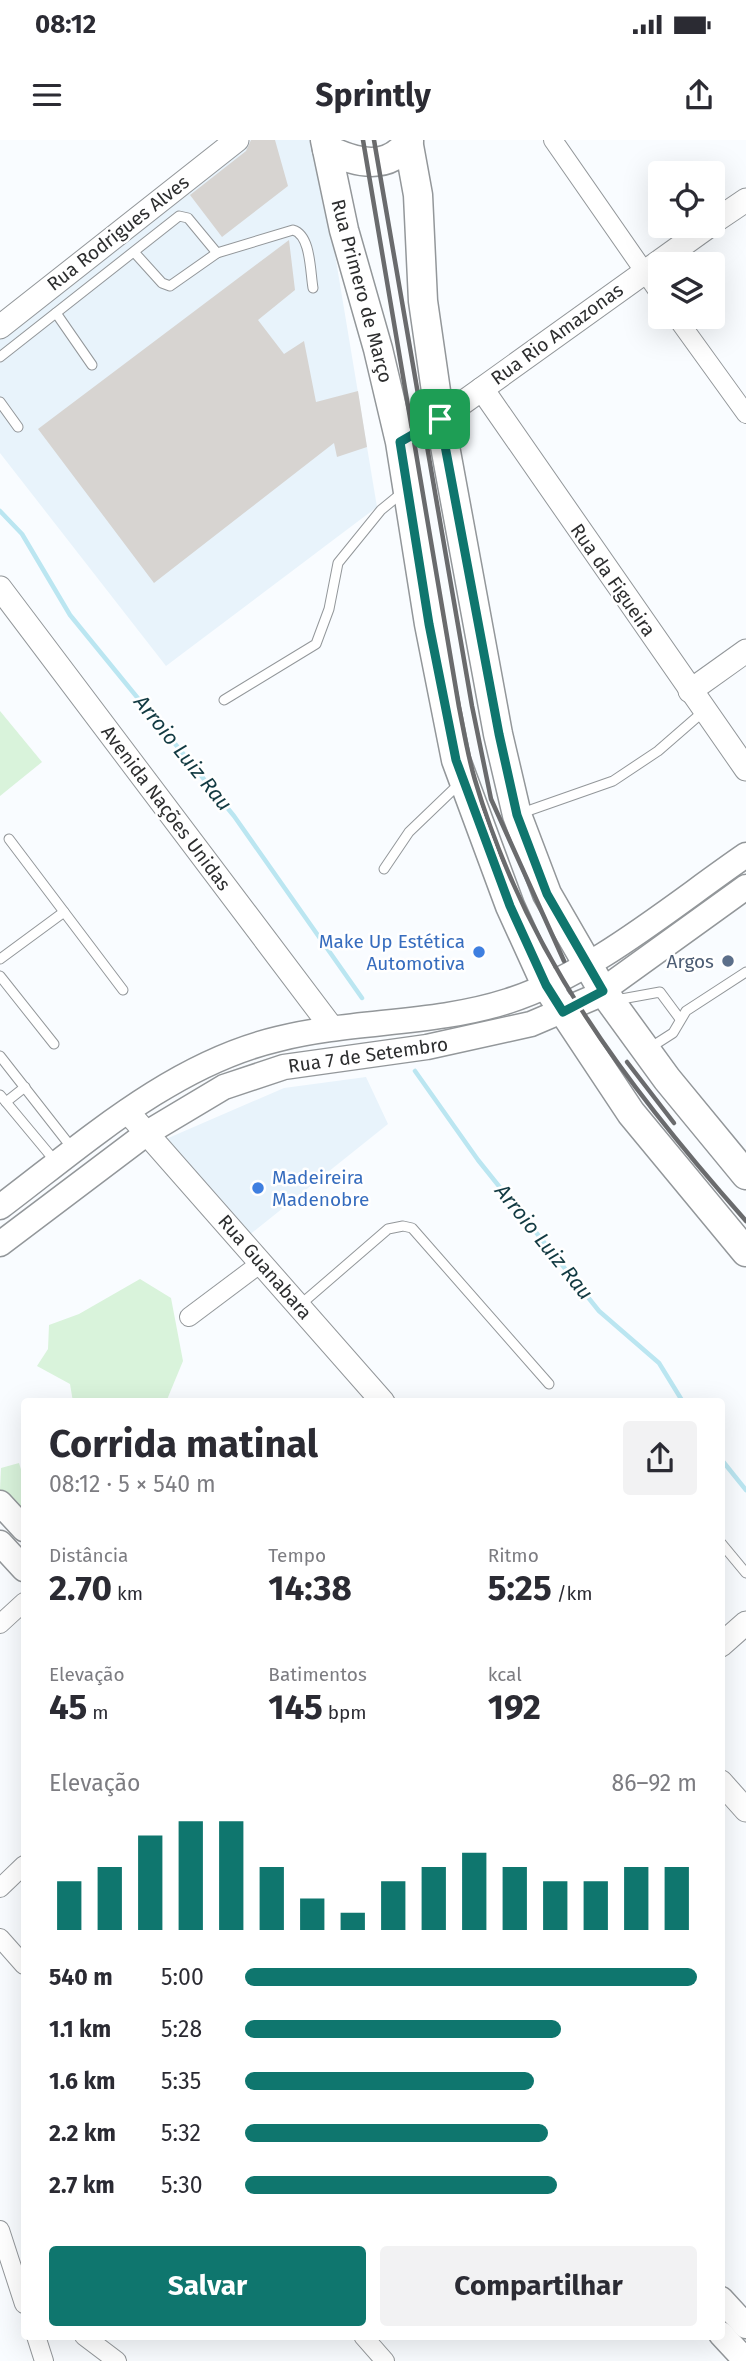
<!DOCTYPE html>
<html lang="pt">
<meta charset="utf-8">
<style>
body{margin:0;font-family:"Fira Sans",sans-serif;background:#f2f2f3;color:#2b2b33;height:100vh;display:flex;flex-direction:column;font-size:26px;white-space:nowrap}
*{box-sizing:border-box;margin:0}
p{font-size:23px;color:#7c7c81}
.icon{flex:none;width:38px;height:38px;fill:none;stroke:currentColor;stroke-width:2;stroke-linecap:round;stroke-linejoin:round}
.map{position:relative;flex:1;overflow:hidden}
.details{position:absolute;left:21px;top:1258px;width:704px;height:942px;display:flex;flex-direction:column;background:#fff;border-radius:7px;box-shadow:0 7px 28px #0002}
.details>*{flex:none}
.tools{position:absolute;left:648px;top:21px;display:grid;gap:14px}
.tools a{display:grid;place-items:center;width:77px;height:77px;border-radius:7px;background:#fff;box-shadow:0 7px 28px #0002;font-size:35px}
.pin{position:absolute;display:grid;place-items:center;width:60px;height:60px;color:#fff;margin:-30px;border-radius:14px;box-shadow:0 4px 10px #0006}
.round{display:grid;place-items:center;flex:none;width:74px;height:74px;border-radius:7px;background:#f2f2f3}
.head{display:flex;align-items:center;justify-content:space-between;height:119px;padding:0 28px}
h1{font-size:38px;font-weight:700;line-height:52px}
.stats{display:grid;grid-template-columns:repeat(3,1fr);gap:10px;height:119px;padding:7px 28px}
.stats div{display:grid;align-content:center}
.stats b{font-size:35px;font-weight:700}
.stats small{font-size:19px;font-weight:400}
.stats p{font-size:19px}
.chart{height:196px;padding:14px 28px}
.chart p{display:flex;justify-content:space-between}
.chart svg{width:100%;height:126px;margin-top:7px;stroke:#0f766e;stroke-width:6}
.primary-button{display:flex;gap:14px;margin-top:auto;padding:14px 28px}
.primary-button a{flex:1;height:80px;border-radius:7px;background:#0f766e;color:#fff;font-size:28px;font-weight:700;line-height:80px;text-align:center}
.primary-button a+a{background:#f2f2f3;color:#2b2b33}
ul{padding:0 28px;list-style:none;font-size:23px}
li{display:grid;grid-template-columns:112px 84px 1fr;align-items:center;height:52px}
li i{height:18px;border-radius:9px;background:#0f766e}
.status{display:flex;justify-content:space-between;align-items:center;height:49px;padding:0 35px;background:#fff;direction:ltr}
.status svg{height:19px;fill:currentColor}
header{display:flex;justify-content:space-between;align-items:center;height:91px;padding:0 28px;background:#fff;font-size:32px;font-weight:700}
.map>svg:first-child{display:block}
.built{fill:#e8f3fb}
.green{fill:#d9f3db}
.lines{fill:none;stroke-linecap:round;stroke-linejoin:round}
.stream{stroke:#bbe6f1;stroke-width:4.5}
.building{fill:#d7d4d1}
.service-casing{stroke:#93979a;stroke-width:11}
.minor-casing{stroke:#93979a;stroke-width:20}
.tertiary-casing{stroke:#93979a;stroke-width:25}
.secondary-casing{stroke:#93979a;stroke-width:27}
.primary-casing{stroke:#93979a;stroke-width:31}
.service{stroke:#fff;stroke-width:9}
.minor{stroke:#fff;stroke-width:18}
.tertiary{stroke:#fff;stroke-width:23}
.secondary{stroke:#fff;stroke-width:24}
.primary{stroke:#fff;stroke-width:28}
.rail{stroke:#6a6b6d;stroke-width:4.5}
.route-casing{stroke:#fff;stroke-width:14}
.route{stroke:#0f766e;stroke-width:9}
.shop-dot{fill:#3f7fe0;stroke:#fff;stroke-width:2.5}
.service-dot{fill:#5c6f8a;stroke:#fff;stroke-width:2.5}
.labels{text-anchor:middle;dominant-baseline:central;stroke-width:5;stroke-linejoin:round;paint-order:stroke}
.street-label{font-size:19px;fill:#2d2e2f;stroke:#fff}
.shop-label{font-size:19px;fill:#366cbe;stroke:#fff;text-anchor:end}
.service-label{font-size:19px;fill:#4e5e75;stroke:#fff;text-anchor:end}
.water-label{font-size:21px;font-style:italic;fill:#123a42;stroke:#fff}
</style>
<div class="status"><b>08:12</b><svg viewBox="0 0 49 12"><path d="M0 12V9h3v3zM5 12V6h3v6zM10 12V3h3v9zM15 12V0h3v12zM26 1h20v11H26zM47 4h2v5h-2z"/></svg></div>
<header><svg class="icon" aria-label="menu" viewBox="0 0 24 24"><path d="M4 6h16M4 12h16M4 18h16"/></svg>Sprintly<svg class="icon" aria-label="share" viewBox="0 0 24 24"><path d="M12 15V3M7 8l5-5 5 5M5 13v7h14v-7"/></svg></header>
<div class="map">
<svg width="746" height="2221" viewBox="0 0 746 2221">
<rect width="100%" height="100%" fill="#f9fcff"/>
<g class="built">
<path d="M251,0H316L377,367L166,526L0,313V194Z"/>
<path d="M366,937L388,984L248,1096L166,999L284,948Z"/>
</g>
<g class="green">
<path d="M0,571L42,622L0,656Z"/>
<path d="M140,1139L171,1158L183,1221L166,1262H73L70,1244L37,1226L48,1209L49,1185L79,1174Z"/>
<path d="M19,1323L24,1339V1376L0,1350L1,1328Z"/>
</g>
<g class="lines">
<g class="stream">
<path d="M0,371L22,394L70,475L234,676L362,858"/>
<path d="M415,931L478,1020L599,1171L659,1223L683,1262"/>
<path d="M721,1319L746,1350"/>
</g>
</g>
<g class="building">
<path d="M251,0H275L288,46L222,97L190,55L246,11Z"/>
<path d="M289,100L295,150L258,180L284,214L304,201L316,262L358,251L367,307L337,317L334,303L154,443L38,289Z"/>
</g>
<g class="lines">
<g class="service-casing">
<g id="service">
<path d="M134,112L162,143L170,146L217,113"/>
<path d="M56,173L92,225"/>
<path d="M0,217L179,76L188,78L217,113L293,90C311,95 310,131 313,148"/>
<path d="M0,262L18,287"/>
<path d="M224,560L316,504L329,469L338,423L381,370L403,352"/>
<path d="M519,674L613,641L658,611L704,571"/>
<path d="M9,699L123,850"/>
<path d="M384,729L409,692L459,644"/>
<path d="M0,819L64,772"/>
<path d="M0,836L54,904"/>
<path d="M616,860L660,852L680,879"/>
<path d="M648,909L673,893L686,871L746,832"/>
<path d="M0,916L72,1008"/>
<path d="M0,955L55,1021"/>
<path d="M6,962L25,947"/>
<path d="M300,1165L388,1089L403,1086L412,1088L549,1244"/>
<path d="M721,1403L746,1433"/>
</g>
</g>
<g class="minor-casing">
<g id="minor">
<path d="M553,0L660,154"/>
<path d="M676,177L746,274"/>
<path d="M189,1177L261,1123"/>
<path d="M0,1484L24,1462"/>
<path d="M0,1748L24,1725"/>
<path d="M0,1798L24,1825"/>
<path d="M0,2090L24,2164"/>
<path d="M36,2196L44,2221"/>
<path d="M84,2196L117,2221"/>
<path d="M363,2196L385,2221"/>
</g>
</g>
<g class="tertiary-casing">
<g id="tertiary">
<path d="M712,83L746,60"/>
<path d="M0,187L237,0"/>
<path d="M482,249L746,629"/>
<path d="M400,302L440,279L709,86"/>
<path d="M0,448L332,888"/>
<path d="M690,551L746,511"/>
<path d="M127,971L383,1262"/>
<path d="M721,1505L746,1483"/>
<path d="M721,1642L746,1670"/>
</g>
</g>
<g class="secondary-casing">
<g id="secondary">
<path d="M0,1067C85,1003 172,924 278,899C353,880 434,885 508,861C593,834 673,765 746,715"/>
<path d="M0,1104L147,993L224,947L284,927L427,907L531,884L592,858L746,747"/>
<path d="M0,1363L24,1389"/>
<path d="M0,1403L24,1429"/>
<path d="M721,2159L746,2186"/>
<path d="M721,2194L746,2221"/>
</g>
</g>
<g class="primary-casing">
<g id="primary">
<path d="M325,0L344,90L378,209L400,302L429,484L456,620L510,766L546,845L631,973L746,1112"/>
<path d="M408,0L418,55L423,161L440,279L498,594L517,675L547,754L603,851L667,939L746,1035"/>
<path d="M327,9C355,23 389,32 409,1"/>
</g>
</g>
<use href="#service" class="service"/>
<use href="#minor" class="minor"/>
<use href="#tertiary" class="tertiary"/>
<use href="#secondary" class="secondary"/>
<use href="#primary" class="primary"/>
<g class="rail">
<path d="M363,0L459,567C464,592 468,617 475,640C526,814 628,948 746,1081"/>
<path d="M374,0L472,566L491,659L564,821"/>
<path d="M627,922L674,983"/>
</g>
</g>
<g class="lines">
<g class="route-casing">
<path id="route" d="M440,279L499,594L517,675L547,754L603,851L563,872L546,845L510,766L456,620L429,484L400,302Z"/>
</g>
<use href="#route" class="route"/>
</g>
<g class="shop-dot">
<circle cx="479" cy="812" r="7"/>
<circle cx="258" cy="1048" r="7"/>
</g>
<circle class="service-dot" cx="728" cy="821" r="7"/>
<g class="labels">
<g class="street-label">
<text transform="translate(118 93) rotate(-38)">Rua Rodrigues Alves</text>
<text transform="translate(362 151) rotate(75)">Rua Primero de Março</text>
<text transform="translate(557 194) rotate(-36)">Rua Rio Amazonas</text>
<text transform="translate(613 440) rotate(55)">Rua da Figueira</text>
<text transform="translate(166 668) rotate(53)">Avenida Nações Unidas</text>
<text transform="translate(368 915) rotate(-8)">Rua 7 de Setembro</text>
<text transform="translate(265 1127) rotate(49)">Rua Guanabara</text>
</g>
<g class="shop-label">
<text x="465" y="801">Make Up Estética<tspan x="465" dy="22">Automotiva</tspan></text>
<text x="272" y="1037" text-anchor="start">Madeireira<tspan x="272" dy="22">Madenobre</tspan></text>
</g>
<g class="service-label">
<text x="714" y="821">Argos</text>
</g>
<g class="water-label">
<text transform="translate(183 613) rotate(51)">Arroio Luiz Rau</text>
<text transform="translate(544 1102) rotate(51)">Arroio Luiz Rau</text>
</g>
</g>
</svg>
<div class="tools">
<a><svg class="icon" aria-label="locate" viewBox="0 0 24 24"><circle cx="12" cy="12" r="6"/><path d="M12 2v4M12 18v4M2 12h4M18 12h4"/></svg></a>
<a><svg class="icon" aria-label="layers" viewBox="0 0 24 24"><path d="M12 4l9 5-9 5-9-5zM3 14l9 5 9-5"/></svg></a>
</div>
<div class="pin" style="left:440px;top:279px;background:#1e9e55"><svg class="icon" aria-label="arrive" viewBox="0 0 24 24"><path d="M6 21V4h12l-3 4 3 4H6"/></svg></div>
<section class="details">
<div class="head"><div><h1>Corrida matinal</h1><p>08:12 · 5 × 540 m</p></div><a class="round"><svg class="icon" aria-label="share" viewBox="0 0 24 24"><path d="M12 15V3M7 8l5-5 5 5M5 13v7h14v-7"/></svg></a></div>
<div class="stats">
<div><p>Distância</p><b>2.70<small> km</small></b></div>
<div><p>Tempo</p><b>14:38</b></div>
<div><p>Ritmo</p><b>5:25<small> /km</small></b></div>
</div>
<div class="stats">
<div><p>Elevação</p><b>45<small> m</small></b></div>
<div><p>Batimentos</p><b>145<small> bpm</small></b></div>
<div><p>kcal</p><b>192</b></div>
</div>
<div class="chart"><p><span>Elevação</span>86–92 m</p>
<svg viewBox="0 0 160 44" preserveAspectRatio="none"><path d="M5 44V27M15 44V22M25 44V11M35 44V6M45 44V6M55 44V22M65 44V33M75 44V38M85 44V27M95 44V22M105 44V17M115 44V22M125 44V27M135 44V27M145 44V22M155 44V22"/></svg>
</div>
<ul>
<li><b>540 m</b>5:00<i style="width:100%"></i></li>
<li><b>1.1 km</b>5:28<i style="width:70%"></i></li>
<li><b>1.6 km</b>5:35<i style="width:64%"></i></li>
<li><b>2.2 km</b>5:32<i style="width:67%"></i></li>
<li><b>2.7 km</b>5:30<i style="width:69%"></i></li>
</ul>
<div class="primary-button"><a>Salvar</a><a>Compartilhar</a></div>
</section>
</div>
